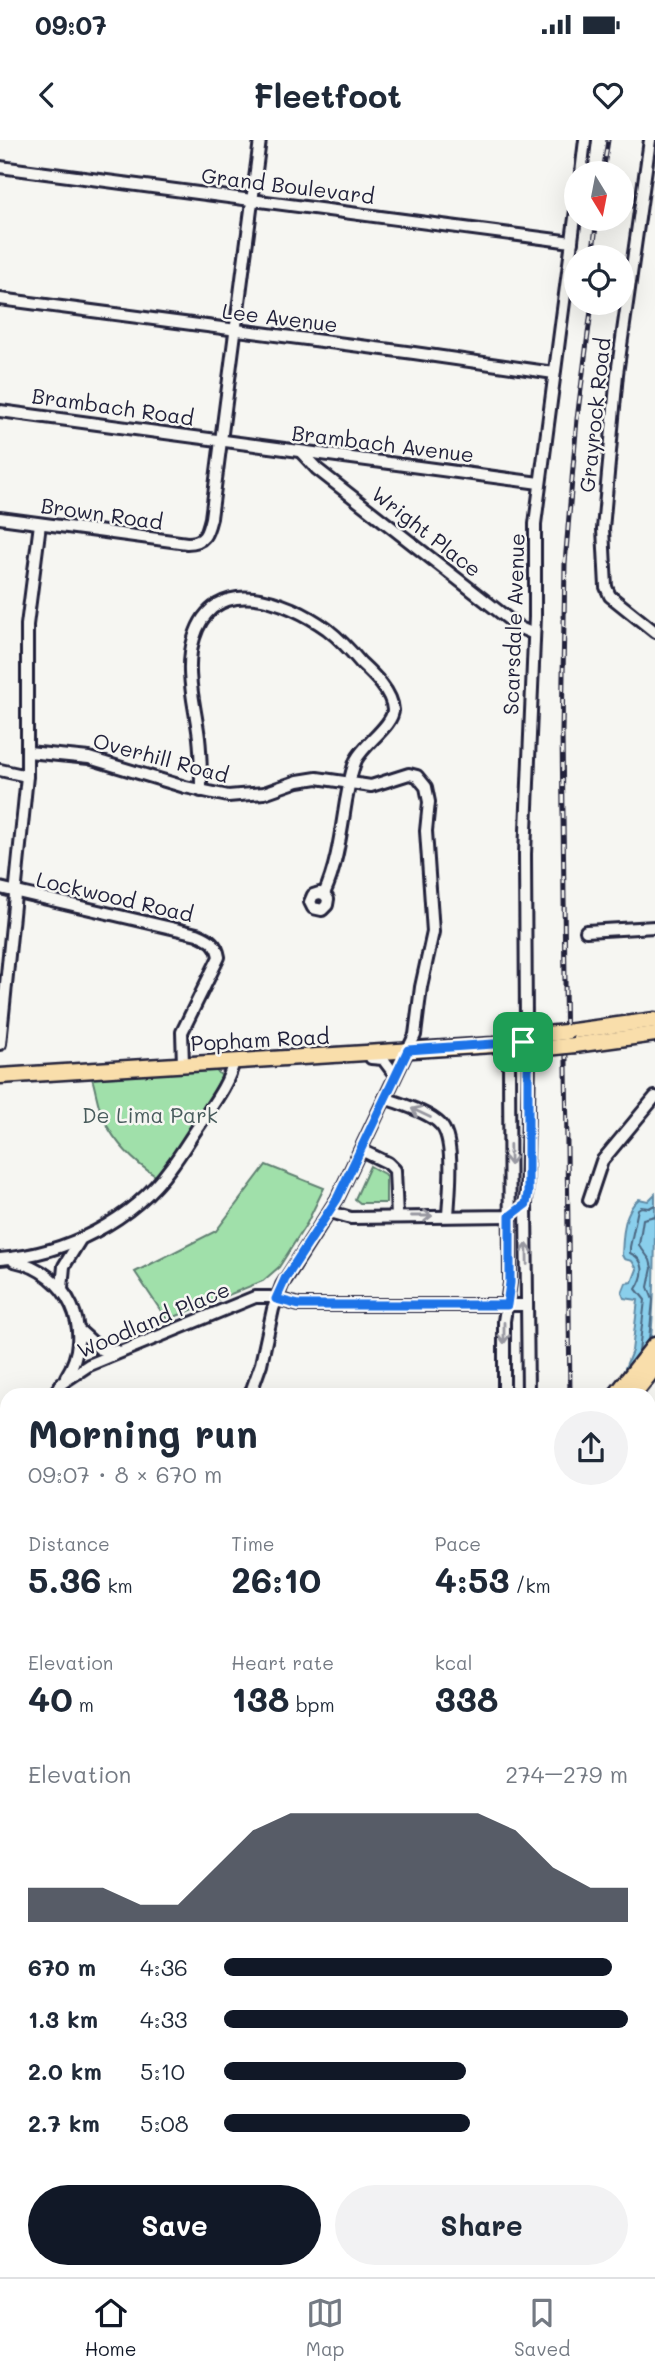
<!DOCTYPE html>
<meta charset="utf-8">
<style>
body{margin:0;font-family:Mali,sans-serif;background:#f2f2f3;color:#1f2937;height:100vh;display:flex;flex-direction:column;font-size:26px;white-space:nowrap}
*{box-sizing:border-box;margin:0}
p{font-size:23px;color:#747a83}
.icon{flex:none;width:38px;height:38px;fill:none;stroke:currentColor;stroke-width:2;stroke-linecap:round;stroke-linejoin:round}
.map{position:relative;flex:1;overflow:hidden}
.panel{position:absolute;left:0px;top:1248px;width:656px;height:891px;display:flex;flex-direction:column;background:#fff;border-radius:21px 21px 0 0;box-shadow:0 7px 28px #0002}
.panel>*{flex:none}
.needle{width:46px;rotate:170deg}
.tools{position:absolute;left:564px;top:21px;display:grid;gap:14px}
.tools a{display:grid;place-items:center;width:70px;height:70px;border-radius:50%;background:#fff;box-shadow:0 7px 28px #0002;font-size:35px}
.pin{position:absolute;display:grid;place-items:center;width:60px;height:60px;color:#fff;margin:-30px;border-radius:14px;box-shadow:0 4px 10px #0006}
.round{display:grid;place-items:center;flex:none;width:74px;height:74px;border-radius:37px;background:#f2f2f3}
.overview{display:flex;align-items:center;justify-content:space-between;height:119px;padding:0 28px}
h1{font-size:38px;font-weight:700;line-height:52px}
.stats{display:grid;grid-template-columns:repeat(3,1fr);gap:10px;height:119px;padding:7px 28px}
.stats div{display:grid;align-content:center}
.stats b{font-size:35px;font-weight:700}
.stats small{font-size:19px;font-weight:400}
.stats p{font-size:19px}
.chart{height:196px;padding:14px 28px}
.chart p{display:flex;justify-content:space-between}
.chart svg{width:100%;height:126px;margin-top:7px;fill:#111827;opacity:.7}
.button{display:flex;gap:14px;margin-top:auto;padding:14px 28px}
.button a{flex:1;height:80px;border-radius:42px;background:#111827;color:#fff;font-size:28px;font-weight:700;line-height:80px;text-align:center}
.button a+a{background:#f2f2f3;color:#1f2937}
ul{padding:0 28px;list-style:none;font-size:23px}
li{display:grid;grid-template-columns:112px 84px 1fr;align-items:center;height:52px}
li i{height:18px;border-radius:9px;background:#111827}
.status{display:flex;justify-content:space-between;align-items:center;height:49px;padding:0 35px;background:#fff;direction:ltr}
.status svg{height:19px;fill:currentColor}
header{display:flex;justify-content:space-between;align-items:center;height:91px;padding:0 28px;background:#fff;font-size:32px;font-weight:700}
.dock{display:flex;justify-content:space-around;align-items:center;height:98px;border-top:2px solid #e0e1e3;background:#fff;font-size:19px;color:#747a83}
.dock a{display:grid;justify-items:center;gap:4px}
.dock .on{color:#111827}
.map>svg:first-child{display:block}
.green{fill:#a0e0aa;stroke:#618172;stroke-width:2}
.water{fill:#8acfec;stroke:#608aa5;stroke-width:2}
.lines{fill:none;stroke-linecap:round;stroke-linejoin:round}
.shore{stroke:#4c6782;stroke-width:2}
.minor-casing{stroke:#22223b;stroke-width:16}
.major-casing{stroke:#22223b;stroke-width:19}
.highway-casing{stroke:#22223b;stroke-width:21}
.minor{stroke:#f6f6f2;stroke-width:10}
.major{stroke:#f9deab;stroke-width:14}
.highway{stroke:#f9deab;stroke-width:16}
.rail-casing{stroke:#22223b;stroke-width:5}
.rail{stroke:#f6f6f2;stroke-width:2.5;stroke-dasharray:8;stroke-linecap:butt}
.major-bridge-casing{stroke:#22223b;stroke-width:19;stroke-linecap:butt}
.major-bridge{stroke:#f9deab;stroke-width:14}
.oneway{stroke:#9797a0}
.route-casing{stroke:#fff;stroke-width:14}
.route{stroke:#1a73e8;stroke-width:9}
.labels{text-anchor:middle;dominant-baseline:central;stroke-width:5;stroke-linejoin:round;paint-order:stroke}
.street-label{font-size:21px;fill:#22223b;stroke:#f6f6f2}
.park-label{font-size:21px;fill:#485b5c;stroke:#f6f6f2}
</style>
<div class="status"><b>09:07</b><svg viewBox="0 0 49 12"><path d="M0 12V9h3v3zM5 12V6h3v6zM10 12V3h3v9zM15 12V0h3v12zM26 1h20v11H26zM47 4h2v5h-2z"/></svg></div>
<header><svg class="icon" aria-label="back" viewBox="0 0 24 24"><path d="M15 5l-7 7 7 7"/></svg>Fleetfoot<svg class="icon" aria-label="heart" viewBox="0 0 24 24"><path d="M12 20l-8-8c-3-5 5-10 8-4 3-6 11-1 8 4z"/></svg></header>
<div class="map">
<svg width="655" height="2137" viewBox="0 0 655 2137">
<rect width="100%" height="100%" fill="#f6f6f2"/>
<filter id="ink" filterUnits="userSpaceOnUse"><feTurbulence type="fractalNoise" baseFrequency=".0143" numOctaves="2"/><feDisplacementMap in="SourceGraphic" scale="14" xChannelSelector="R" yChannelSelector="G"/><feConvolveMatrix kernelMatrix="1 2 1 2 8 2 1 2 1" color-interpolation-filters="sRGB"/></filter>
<g filter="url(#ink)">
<g class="green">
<path d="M215,930L222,936L203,970L157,1037C135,1023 116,1004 104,980C98,968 96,951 92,938Z"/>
<path d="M266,1025L324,1048L307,1083L279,1127L263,1141L167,1180L135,1132L216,1091Z"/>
<path d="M370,1026L386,1035V1063H360L355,1059Z"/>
</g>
<g class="water">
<path d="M655,1054C655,1120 655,1191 644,1255H622L623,1233L632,1211L638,1160L624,1158L622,1153L626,1143L632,1142L637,1129L632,1121L624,1119L622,1115C623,1097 623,1071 639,1059L648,1061Z"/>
<path d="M601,2132L655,2133V2137H600Z"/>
</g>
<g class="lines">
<g class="shore">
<path d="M649,1199L653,1160L648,1147L652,1128L650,1120L639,1105L643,1079L655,1076"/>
<path d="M639,1211L645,1160L636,1149C645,1135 646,1120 630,1113V1107L638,1069L641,1067L649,1068L655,1065"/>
</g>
<g class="minor-casing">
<g id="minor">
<path d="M650,0L617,234L603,389L606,447L610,456L655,492"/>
<path d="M0,27L572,102"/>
<path d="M581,33L585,0"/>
<path d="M0,159L414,213L554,233"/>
<path d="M0,271L539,343"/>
<path d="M301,312L317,329L520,488L534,494"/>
<path d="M0,378L187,403C205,403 207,394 211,378L260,0"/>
<path d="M28,612L89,618L185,647L228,656L264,653L298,641L317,638L371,646L409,634L417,636L426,647L429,662L426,691L433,792L421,847L415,895L337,1059L282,1145L273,1169L261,1224L250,1255"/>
<path d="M0,630L27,636"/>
<path d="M201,651C201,633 201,615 199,598C195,564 184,531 194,498C214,431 288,461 327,489C340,499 351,511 361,523C374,535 392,552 393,570C393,585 364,604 356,620C350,634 349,647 346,661C341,692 337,726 324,754L328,759L327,765L322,770L313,768L310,762L313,755L319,753L324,754"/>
<path d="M0,748L197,794C209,799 217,803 219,817L182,892L183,924"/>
<path d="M586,791L655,787"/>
<path d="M523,902L529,921L526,1064L528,1255"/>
<path d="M0,904L27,636V485L40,384"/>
<path d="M371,918L383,919L395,935"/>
<path d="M385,958C400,964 429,972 440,984C456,999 449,1054 448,1076"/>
<path d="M361,1010L388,1023L395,1030L397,1077"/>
<path d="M589,1060L602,1021L655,957"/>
<path d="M330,1072L351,1078L510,1076L515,1073"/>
<path d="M0,1119C66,1114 132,1081 171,1027C181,1014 189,1000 198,987C212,965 228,946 234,921"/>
<path d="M14,1121C68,1132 96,1191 66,1237"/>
<path d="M62,1148L64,1126L80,1100"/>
<path d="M80,1191L100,1209L117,1211"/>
<path d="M53,1255L62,1243L89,1225L255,1157H270L299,1165H527"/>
<path d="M504,1255V1181L510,1143L509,920L523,902L526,885L525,714L535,477V384L576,70"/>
<path d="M0,1320H7"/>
<path d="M649,1480L655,1462"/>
<path d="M0,1636L7,1630"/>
<path d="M0,1822L7,1823"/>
<path d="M649,1958L655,1959"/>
<path d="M649,2097L655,2088"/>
<path d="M649,2113H655"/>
<path d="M540,2132L561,2135L579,2132"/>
<path d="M0,2135L7,2126"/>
<path d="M434,2137L450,2132"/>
</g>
</g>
<g class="major-casing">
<g id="major">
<path d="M566,892L655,880"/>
<path d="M575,905L655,894"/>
<path d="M0,936L493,905L523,902L546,894"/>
</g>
</g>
<g class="highway-casing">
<g id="highway">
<path d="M617,1255L655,1206"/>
<path d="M632,1255L655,1226"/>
<path d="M649,1299L655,1283"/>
<path d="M288,2137L289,2132"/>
<path d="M312,2137L313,2132"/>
</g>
</g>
<use href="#minor" class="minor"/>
<use href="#major" class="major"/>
<use href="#highway" class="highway"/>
<g class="rail-casing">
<g id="rail">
<path d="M603,33L608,0"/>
<path d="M592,117L597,79"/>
<path d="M570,1255L562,592L565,424L577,279L592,163"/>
<path d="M400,2137L402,2132"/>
</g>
</g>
<use href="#rail" class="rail"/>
<g class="major-bridge-casing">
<g id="major-bridge">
<path d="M546,894L566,892"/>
<path d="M547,908L575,905"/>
</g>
</g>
<use href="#major-bridge" class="major-bridge"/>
</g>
<defs><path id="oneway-shaft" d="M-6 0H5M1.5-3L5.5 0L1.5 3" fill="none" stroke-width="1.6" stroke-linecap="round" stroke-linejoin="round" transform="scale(1.75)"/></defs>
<g class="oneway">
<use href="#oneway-shaft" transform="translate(421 973) rotate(-155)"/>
<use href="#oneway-shaft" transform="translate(510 1015) rotate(89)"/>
<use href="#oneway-shaft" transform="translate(422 1076)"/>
<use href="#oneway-shaft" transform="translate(527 1114) rotate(-91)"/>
<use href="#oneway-shaft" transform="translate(504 1193) rotate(90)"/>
</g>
</g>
<g class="lines" filter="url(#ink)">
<g class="route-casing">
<path id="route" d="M523,902L528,921V1053L526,1064L510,1076V1143L507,1165H299L276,1159L285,1139L337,1059L408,910Z"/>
</g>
<use href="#route" class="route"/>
</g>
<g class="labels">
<g class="street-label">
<text transform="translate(288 45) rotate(7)">Grand Boulevard</text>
<text transform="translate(280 177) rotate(7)">Lee Avenue</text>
<text transform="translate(113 266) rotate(8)">Brambach Road</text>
<text transform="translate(594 275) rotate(-84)">Grayrock Road</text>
<text transform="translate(383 303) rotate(7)">Brambach Avenue</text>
<text transform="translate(102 373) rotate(8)">Brown Road</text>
<text transform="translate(427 391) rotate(38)">Wright Place</text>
<text transform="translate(513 484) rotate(-88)">Scarsdale Avenue</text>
<text transform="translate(161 617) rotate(15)">Overhill Road</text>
<text transform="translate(115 756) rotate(13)">Lockwood Road</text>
<text transform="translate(260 899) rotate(-3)">Popham Road</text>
<text transform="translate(153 1179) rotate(-23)">Woodland Place</text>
</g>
<g class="park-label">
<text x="150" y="974">De Lima Park</text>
</g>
</g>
</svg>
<div class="tools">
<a><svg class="needle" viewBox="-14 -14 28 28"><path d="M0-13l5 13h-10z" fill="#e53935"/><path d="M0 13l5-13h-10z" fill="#747a83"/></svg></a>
<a><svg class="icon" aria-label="locate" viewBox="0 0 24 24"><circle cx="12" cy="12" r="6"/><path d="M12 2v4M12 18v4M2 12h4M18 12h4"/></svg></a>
</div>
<div class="pin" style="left:523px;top:902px;background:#1e9e55"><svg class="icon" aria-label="arrive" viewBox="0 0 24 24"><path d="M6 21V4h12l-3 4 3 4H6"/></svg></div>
<section class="panel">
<div class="overview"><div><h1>Morning run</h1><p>09:07 · 8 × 670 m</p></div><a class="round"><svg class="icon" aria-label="share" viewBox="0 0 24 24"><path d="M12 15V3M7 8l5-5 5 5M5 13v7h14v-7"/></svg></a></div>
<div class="stats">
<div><p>Distance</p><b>5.36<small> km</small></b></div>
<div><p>Time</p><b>26:10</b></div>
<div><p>Pace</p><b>4:53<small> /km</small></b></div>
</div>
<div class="stats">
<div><p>Elevation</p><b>40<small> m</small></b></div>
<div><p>Heart rate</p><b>138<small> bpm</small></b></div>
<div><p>kcal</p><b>338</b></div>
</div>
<div class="chart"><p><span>Elevation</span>274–279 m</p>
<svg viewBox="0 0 160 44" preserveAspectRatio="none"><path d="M0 44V32L10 32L20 32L30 38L40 38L50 25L60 12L70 6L80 6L90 6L100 6L110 6L120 6L130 12L140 25L150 32L160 32V44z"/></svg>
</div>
<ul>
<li><b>670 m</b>4:36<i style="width:96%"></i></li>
<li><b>1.3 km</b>4:33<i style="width:100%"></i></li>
<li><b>2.0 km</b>5:10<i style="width:60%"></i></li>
<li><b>2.7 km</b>5:08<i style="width:61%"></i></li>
</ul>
<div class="button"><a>Save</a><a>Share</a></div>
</section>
</div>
<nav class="dock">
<a class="on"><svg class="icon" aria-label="home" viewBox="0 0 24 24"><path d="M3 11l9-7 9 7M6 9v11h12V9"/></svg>Home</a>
<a><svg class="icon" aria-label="map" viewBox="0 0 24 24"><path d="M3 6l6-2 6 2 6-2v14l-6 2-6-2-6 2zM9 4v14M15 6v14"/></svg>Map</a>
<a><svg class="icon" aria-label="saved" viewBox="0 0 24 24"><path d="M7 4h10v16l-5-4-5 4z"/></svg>Saved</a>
</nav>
